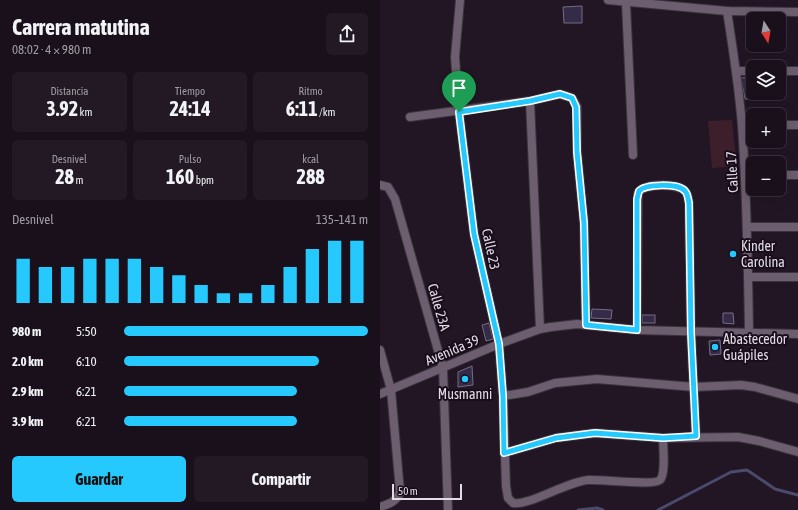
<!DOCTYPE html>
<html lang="es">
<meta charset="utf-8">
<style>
body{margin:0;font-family:"Asap Condensed",sans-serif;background:#231925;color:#f1f3f6;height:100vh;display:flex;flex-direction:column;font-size:15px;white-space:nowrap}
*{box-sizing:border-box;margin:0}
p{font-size:13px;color:#9f9da3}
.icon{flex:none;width:22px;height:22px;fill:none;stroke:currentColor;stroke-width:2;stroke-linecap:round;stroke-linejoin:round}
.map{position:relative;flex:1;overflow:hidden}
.details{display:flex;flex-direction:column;background:#1a101c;width:380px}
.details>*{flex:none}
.needle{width:26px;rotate:169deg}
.controls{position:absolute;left:366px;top:12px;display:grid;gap:8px}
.controls a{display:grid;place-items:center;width:40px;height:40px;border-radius:6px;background:#1a101c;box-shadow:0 4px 16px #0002,0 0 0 1px #38303b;font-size:20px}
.scale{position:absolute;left:12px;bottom:10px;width:70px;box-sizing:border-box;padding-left:4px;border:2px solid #e3dbe5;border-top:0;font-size:11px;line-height:14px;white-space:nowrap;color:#e3dbe5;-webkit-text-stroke:3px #180d1b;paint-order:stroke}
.pin{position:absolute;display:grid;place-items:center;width:34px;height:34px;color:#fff;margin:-41px -17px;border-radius:50% 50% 50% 0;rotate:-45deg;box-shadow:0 0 4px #0007}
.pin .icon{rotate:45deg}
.round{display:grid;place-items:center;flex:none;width:42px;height:42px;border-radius:6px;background:#231925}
.headline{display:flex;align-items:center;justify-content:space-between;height:68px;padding:0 12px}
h1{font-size:22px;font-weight:700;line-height:30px}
.stats{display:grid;grid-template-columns:repeat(3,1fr);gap:6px;height:68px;padding:4px 12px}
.stats div{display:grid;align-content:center;border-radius:6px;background:#231925;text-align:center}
.stats b{font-size:20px;font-weight:700}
.stats small{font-size:11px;font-weight:400}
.stats p{font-size:11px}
.chart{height:112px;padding:8px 12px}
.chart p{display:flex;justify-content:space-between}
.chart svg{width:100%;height:72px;margin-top:4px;stroke:#26c9fe;stroke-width:6}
.action{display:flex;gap:8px;margin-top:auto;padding:8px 12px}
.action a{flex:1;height:46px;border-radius:6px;background:#26c9fe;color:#111;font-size:16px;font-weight:700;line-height:46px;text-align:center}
.action a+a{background:#231925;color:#f1f3f6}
ul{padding:0 12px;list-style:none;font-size:13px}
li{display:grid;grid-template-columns:64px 48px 1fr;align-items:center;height:30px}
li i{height:10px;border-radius:5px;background:#26c9fe}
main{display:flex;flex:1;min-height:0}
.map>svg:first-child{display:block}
.green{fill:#3c1f2a}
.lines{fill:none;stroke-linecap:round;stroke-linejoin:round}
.stream{stroke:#4a4a6c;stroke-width:3}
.building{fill:#352a48;stroke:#746d82}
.minor-casing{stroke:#3b333d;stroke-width:10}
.minor{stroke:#6c5d6f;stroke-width:8}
.route-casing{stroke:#fff;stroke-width:8}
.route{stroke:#26c9fe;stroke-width:5}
.poi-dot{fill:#26c9fe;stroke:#180d1b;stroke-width:1.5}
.labels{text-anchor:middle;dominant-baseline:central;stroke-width:4;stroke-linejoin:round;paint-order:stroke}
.street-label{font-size:14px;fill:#e3dbe5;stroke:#180d1b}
.poi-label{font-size:14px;fill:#e3dbe5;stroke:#180d1b;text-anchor:start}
</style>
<main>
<section class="details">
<div class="headline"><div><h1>Carrera matutina</h1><p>08:02 · 4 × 980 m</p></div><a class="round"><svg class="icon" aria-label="share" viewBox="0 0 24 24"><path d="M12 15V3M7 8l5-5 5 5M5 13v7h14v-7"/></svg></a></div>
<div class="stats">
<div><p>Distancia</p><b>3.92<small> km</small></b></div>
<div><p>Tiempo</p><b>24:14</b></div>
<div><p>Ritmo</p><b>6:11<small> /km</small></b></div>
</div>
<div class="stats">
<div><p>Desnivel</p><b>28<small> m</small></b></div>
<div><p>Pulso</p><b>160<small> bpm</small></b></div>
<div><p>kcal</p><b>288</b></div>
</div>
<div class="chart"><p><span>Desnivel</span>135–141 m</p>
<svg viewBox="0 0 160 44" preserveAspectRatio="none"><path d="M5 44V17M15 44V22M25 44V22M35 44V17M45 44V17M55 44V17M65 44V22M75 44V27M85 44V33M95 44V38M105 44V38M115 44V33M125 44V22M135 44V11M145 44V6M155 44V6"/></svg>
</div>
<ul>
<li><b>980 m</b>5:50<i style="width:100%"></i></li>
<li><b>2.0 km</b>6:10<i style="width:80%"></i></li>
<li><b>2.9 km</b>6:21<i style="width:71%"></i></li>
<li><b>3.9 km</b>6:21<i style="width:71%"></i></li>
</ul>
<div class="action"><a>Guardar</a><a>Compartir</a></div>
</section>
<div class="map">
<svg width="418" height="510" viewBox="0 0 418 510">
<rect width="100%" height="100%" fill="#221625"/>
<path class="green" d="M352,120L357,166L332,168L328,121Z"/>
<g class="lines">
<g class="stream">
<path d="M198,510L217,508L223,510"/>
<path d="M278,510L351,472L367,470L395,489L418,495"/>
</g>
</g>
<g class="building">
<path d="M202,6V23H184L183,7Z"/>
<path d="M373,77V93H386V99H365L361,78Z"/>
<path d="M212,309L232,310L231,319L211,318Z"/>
<path d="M343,313H353L354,324L343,323Z"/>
<rect x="262" y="315" width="13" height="8"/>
<path d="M109,323L113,339L106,341L102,325Z"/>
<path d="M340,340L341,354L330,355L329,341Z"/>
<path d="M92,366L93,385L78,387V372Z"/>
</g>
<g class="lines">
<g class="minor-casing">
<g id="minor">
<path d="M80,0L75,57L79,112L94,234L119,344L123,396L126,486L128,498L133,503C149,506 186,482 208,480C221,479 274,486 280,480C286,474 283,446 283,438"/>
<path d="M228,0L347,11L418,12"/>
<path d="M246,3L253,155"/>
<path d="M347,11C353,49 359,87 362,126C367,194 368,263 369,332"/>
<path d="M356,71H373"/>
<path d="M399,71H418"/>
<path d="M150,101L160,329"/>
<path d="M30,117L150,101L180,94L192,98L197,107V152L204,223L206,325"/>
<path d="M362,124H373"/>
<path d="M399,125H418"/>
<path d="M399,175H418"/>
<path d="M0,185L8,187L15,199L63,368L68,510"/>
<path d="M367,227H418"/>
<path d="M368,277H418"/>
<path d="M257,330L258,193C263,183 298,183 305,191C308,194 308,199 309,203L311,332L316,437"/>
<path d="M0,350L11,390L20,491C18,501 9,504 0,507"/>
<path d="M0,394L119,344L160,329L171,327L197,324L257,330L418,334"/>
<path d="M123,396L148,392L175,383L217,379L314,387L361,385L375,387L418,399"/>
<path d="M124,453L176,438L215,433L283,438L358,437L379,441L418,452"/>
</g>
</g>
<use href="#minor" class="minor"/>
</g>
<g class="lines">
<g class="route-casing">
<path id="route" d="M180,94L192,98L196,107L197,152L204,223L206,325L257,330V199L259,191C265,184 298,183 305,191C308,194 308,199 309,203L311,332L316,436L283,438L215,433L176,438L124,453L123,396L119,344L94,234L79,112L150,101Z"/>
</g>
<use href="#route" class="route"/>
</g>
<g class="poi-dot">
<circle cx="353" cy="254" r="4"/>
<circle cx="335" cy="347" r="4"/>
<circle cx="85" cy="379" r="4"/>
</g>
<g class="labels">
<g class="street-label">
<text transform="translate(352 172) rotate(-93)">Calle 17</text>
<text transform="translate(111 249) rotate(78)">Calle 23</text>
<text transform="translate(59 307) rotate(74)">Calle 23A</text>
<text transform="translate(72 350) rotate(-23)">Avenida 39</text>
</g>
<g class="poi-label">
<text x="361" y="246">Kinder<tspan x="361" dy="16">Carolina</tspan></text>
<text x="343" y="339">Abastecedor<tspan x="343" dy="16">Guápiles</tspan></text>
<text x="85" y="394" text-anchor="middle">Musmanni</text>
</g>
</g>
</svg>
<div class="controls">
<a><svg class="needle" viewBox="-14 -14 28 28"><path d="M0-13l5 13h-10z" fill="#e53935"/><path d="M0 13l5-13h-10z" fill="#9f9da3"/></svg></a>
<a><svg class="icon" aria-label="layers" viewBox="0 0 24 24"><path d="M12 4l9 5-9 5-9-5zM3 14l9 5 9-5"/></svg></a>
<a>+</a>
<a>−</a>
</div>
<div class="scale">50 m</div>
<div class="pin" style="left:79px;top:112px;background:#1e9e55"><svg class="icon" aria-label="arrive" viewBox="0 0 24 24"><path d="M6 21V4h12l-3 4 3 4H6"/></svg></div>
</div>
</main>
